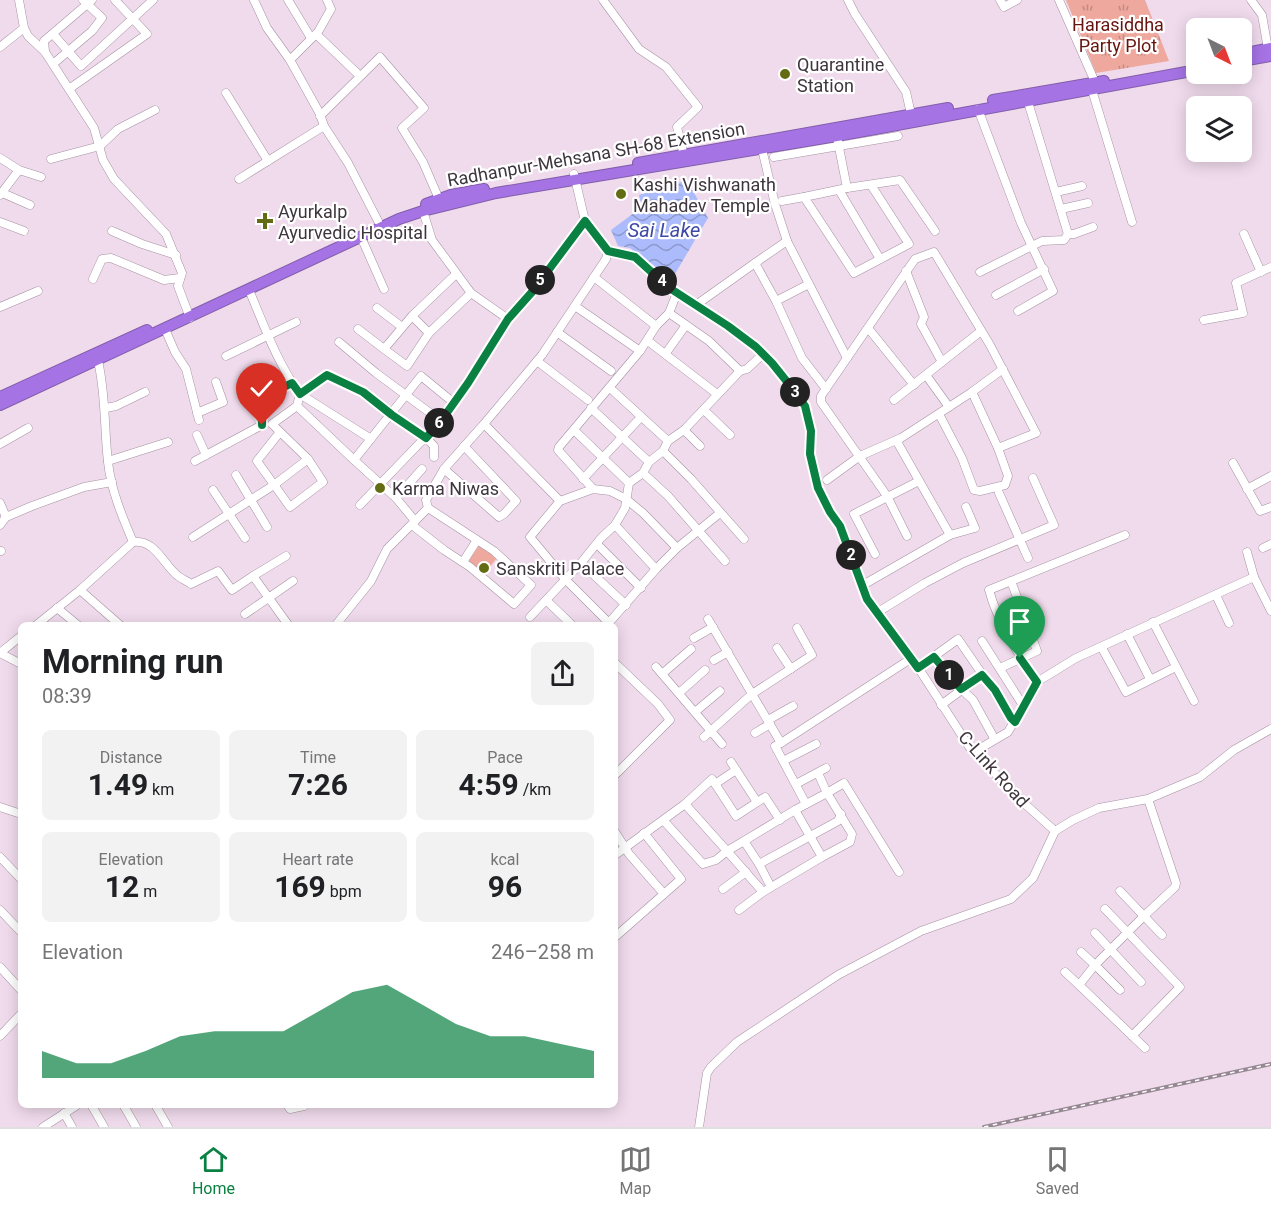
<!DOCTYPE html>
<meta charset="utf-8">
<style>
body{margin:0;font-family:Roboto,sans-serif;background:#f2f2f2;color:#202124;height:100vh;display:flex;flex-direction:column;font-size:22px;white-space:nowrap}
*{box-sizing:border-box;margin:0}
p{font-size:20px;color:#757577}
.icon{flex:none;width:33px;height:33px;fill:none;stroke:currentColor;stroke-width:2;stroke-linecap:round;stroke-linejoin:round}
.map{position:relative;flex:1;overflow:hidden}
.sheet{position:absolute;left:18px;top:622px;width:600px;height:486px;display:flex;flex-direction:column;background:#fff;border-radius:9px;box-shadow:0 3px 15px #0003}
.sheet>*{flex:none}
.needle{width:39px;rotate:138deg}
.controls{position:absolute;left:1186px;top:18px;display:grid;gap:12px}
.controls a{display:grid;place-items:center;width:66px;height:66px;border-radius:9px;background:#fff;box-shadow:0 3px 15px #0003;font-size:30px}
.pin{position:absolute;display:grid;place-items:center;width:51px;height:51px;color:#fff;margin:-62px -26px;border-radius:50% 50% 50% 0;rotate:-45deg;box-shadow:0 0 6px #0007}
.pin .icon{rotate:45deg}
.km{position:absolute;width:30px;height:30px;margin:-15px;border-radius:50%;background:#222;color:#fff;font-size:16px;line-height:30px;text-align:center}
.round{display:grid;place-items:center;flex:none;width:63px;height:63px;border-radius:9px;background:#f2f2f2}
.headline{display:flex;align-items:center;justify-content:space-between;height:102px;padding:0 24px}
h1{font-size:33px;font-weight:700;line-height:45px}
.metrics{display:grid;grid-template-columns:repeat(3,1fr);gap:9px;height:102px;padding:6px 24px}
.metrics div{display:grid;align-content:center;border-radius:9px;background:#f2f2f2;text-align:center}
.metrics b{font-size:30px;font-weight:700}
.metrics small{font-size:16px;font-weight:400}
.metrics p{font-size:16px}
.chart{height:168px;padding:12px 24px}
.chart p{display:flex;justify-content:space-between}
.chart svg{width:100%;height:108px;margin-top:6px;fill:#0b8043;opacity:.7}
.menu{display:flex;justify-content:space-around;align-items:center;height:84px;border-top:2px solid #e0e0e0;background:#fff;font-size:16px;color:#757577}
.menu a{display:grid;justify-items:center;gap:3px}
.menu .current{color:#0b8043}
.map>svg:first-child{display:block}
.grass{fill:#eea89d}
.park{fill:url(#park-tufts)}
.water{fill:url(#water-waves)}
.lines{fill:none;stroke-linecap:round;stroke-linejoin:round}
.minor-casing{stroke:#a592a2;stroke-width:9}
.highway-casing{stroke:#825eaa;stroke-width:12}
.minor{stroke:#fff;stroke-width:8}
.highway{stroke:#a673e5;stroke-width:10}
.rail-casing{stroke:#968793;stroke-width:4}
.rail{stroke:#fff;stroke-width:1.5;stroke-dasharray:4.5;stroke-linecap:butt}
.route-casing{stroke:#fff;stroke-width:12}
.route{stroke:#0b8043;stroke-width:8}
.poi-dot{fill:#636c12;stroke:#fff;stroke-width:2}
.labels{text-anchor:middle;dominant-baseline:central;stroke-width:4.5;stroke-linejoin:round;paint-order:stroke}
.park-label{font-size:18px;fill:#66140e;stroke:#fff}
.poi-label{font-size:18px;fill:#3f363d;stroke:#fff;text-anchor:start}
.street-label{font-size:18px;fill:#3f363d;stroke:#fff}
.water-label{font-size:20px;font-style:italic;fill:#3f4aa5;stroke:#fff}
</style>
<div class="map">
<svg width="1271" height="1127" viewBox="0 0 1271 1127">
<defs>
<pattern id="park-tufts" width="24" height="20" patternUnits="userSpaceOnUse" patternTransform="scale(1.5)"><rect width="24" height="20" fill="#eea89d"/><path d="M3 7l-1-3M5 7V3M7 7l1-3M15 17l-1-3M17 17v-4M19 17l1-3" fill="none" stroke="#c28a81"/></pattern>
<pattern id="water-waves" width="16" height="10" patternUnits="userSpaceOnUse" patternTransform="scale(1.5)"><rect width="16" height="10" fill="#acbbfb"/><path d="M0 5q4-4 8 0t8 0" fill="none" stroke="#8d99cc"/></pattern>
</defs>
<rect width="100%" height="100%" fill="#f0dbec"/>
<path class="grass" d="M479,546L497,558L484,574L468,562Z"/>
<path class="park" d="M1066,0H1145L1169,61L1096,73Z"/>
<path class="water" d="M687,180L708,218L672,279L630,248L618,246L611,230L642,207L639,195Z"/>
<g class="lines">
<g class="minor-casing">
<g id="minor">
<path d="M19,0L24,28L28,36L45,52L94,128L103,160L114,179L166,234L182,273L178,286L190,318"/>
<path d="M254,0L267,28L290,60L320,114L324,126L348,163L378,221"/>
<path d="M288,0L311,38"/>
<path d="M603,0L639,49L666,67L698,107L677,127L685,160"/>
<path d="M848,0L855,14L906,92L911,114"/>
<path d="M1000,0L1004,7L1017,0"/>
<path d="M1059,0L1095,82"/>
<path d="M1251,0L1262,15L1268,49"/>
<path d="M53,34L81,66L153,0"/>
<path d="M316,34L360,76"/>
<path d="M0,47L24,28"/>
<path d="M45,52L44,41L92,0"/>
<path d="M290,60L318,32L331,9L327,0"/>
<path d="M53,64L92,31L102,18L83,0"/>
<path d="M69,89L147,34L115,0"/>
<path d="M1092,90L1132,222"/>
<path d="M226,93L268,161"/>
<path d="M1028,102L1068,234"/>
<path d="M978,109L1021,223L1053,291L1018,311"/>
<path d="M320,116L380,57L424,108L402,128L423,162L439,199"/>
<path d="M836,132L847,188L900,180L935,231"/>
<path d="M762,149L775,204L787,241L755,263L776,301L802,358L826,389"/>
<path d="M774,157L898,136"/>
<path d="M0,158L19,170L41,177"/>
<path d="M51,159L100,146L118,129L155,110"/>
<path d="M574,174L585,221L608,251L635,257L668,287L728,325L756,347L772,363L792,388L805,407L811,431L810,454L818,488L830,512L840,526L867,599L912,658L970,748L1026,805L1055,831L1073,820L1099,808L1148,799L1200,777L1234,750L1271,729"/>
<path d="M239,179L324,126"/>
<path d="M847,188L804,197L854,273L909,244L871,185"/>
<path d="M839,190L880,259"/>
<path d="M0,192L30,205"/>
<path d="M1056,192L1082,186"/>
<path d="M0,195L19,170"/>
<path d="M782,201L804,197"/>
<path d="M1061,209L1088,203"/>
<path d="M0,222L24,231"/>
<path d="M112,231L142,244L176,255"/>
<path d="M1244,234L1261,272"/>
<path d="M361,237L384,289"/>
<path d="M787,241L847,358"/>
<path d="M906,271L924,317L921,324L942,362"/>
<path d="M980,272L1042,241L1064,240L1068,234H1074L1093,227"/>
<path d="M594,277L656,326"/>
<path d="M93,279L102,259L111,258L164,280L180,278"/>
<path d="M249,290C264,325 277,363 300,394L327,375L363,392L392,415L426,438L434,446V457"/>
<path d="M471,293L508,319"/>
<path d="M996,295L1044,269"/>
<path d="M776,301L809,284"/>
<path d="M696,305L755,263"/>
<path d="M575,306L640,351"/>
<path d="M0,307L38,291"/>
<path d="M377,308L402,327"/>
<path d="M669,313L709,341L740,371"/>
<path d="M412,316L429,333L471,293L432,240L423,211"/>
<path d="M1204,320L1243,313L1236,283L1271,267"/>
<path d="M868,328L914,385"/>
<path d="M165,329L175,352L186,369L199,420"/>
<path d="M358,329L384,349"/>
<path d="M557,332L611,371"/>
<path d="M429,333L407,366L384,349L412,316L456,274"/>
<path d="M648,341L717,394"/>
<path d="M339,342L376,373L441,421"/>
<path d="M666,353L686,325"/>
<path d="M226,356L296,322"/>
<path d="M98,361C106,395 104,428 108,462C111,490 122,516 133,542C155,539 163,564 178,576C182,579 187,581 191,584L218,571L232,590L253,576L289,626"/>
<path d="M537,361L588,400"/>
<path d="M926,375L949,407"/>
<path d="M610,388L668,441"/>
<path d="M894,400L981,331"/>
<path d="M106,408L116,406L145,392"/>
<path d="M591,408L649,462"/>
<path d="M704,410L730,435"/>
<path d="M197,413L223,402L216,382"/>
<path d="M939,414L962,458L974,490L980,491L1005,485L1008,476L998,448"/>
<path d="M484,424L560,501"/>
<path d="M574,430L629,483"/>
<path d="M684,430L700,446"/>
<path d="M280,432L257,461L290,507L323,482L308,459L272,424L297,406"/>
<path d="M197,435L206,455"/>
<path d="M0,444L28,428"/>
<path d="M663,451L691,479L744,539"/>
<path d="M354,460L297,406L300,394L371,439"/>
<path d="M108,461L168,442"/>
<path d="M195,461L262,425V420L252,403L292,383"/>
<path d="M1233,463L1260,511L1271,507"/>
<path d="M444,469L499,517L504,514L516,501L464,446"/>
<path d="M643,473L668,496L725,561"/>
<path d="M236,475L267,527"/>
<path d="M583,479L641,417"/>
<path d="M827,480L860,456L901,438L972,392L1003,369"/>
<path d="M593,489L558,450L559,447L640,351L656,326L669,313L677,293"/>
<path d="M1247,489L1271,476"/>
<path d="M213,490L245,538"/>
<path d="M999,493L1028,558"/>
<path d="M396,498L422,469"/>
<path d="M0,503L6,517"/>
<path d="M360,505L441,421L468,383L508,319L532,292L585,221"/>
<path d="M415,521L396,498L354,460L421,376L454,403"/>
<path d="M0,525L6,517L32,506L84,487L112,482"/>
<path d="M412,525L444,550L470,567L514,604L531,585L494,551L428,508"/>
<path d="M615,525L656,569"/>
<path d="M950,535L975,528L966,507"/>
<path d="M907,536L887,496L821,402V396L915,259L934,252L990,345L1036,433L998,448L972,392"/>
<path d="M193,537L274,485L308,459"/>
<path d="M598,545L641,588"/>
<path d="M1263,548L1271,544"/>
<path d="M0,551H1"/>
<path d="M1247,552L1254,577"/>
<path d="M875,554L854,514L919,481"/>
<path d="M463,562L477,540"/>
<path d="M581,563L626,605"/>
<path d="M253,576L286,556"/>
<path d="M863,585L950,535L896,440"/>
<path d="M80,590L121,626"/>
<path d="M1216,595L1229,623"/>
<path d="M546,600L573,626"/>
<path d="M57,608L79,626"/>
<path d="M878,612L925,583L963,563L1054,525L1033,478"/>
<path d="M245,614L293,581"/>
<path d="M530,617L581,563L601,538L615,525L625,508L629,483L643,473L649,462L663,451L668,441L684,430L740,371L747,369L763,354"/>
<path d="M708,619L752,694L812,655L797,628"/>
<path d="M1153,622L1194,701"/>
<path d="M609,623L565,579L530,537L560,501L593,489L610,491L626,499L643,513L677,548"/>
<path d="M607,625L656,569L677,548L720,513"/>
<path d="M35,626L80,590L133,542"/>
<path d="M335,626L371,581L387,549L428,508L426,500L444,469L484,424L542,355L606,259L608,251"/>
<path d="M1127,634L1150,679"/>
<path d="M694,638L713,627"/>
<path d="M982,641L1024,707"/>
<path d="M777,648L791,669"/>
<path d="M1102,648L1126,692L1176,667"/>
<path d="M0,653L21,636"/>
<path d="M0,653L21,664"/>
<path d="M934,657L961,689L973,700L994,738"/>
<path d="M714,660L728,652"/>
<path d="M615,663L658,704L670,720L615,775"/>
<path d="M656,667L722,744"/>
<path d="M918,668L958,639L1015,722"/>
<path d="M1000,668L1037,651L1011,581"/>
<path d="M662,674L691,649"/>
<path d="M1037,682C1018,654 998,623 989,590L1125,535"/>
<path d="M679,693L705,670"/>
<path d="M941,705L982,675"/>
<path d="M695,712L720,691"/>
<path d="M768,720L793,706"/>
<path d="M755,733L770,724"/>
<path d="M704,737L752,694L781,743L775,746L806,804"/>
<path d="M781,743L912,658"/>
<path d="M974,752L1008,732L1037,682L1076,658L1254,577L1271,611"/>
<path d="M783,761L816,744"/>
<path d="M731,762L757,802"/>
<path d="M715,784L736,770"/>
<path d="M796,784L826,768"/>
<path d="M0,807L18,813"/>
<path d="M664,821L703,864L716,860L727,851L685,804"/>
<path d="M615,832L629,854L664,894"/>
<path d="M744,841L795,810"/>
<path d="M615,855L685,804L712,779L736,816L765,797L780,820"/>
<path d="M0,857L21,879"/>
<path d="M822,857L850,842L852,834L827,793L844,783L899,872"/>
<path d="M771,887L759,864L838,821L841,814"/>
<path d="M723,889L746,872"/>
<path d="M1120,891L1162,935"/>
<path d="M763,892L822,857L795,810L827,793L818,773"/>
<path d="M1105,909L1180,987L1132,1036"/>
<path d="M0,910L21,932"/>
<path d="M739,910L763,892L727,851L744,841L759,864"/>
<path d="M1095,933L1141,982"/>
<path d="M615,937L681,879L644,833"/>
<path d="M1081,952L1095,965L1079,985L1145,1048"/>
<path d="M0,967L21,990"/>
<path d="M1065,972L1079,985"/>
<path d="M1120,990L1095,965L1144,916L1175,887L1176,883L1148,799"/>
<path d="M0,1036L21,1014"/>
<path d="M92,1106L104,1127"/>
<path d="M124,1106L136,1127"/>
<path d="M156,1106L168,1127"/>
<path d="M288,1106L290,1109L304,1106"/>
<path d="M64,1113L72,1127"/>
<path d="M43,1127L76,1106"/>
<path d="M699,1127L707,1073L711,1067L737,1042L838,975L921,931L1011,899L1033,878L1055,831"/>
</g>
</g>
<g class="highway-casing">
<g id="highway">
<path d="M1242,54L1271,48"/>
<path d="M1242,61L1271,56"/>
<path d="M993,100L1104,81"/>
<path d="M638,163L948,108"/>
<path d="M426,204L451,195L484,189"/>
<path d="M0,397L147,330"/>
<path d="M0,405L399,219L423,211L496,193L837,136L1197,70"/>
</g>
</g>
<use href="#minor" class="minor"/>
<use href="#highway" class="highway"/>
<g class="rail-casing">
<path id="rail" d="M984,1127L1271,1064"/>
</g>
<use href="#rail" class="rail"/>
</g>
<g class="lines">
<g class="route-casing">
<path id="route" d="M262,425V420L252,403L292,383L300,394L327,375L363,392L392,415L426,438L441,421L468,383L508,319L532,292L585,221L608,251L635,257L668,287L728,326L756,347L772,363L792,388L805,406L811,431L810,454L818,488L830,512L840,526L867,599L918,668L934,657L961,689L982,675L995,690L1011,718L1015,722L1037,682L1020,658"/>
</g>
<use href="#route" class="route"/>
</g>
<g class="poi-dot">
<circle cx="785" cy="74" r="6"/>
<circle cx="621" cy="194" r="6"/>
<path d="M262 212h6v6h6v6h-6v6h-6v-6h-6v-6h6z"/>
<circle cx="380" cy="488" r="6"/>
<circle cx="484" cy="568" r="6"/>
</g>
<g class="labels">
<g class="park-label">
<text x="1118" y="24">Harasiddha<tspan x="1118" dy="21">Party Plot</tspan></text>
</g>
<g class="poi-label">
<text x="797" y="64">Quarantine<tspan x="797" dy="21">Station</tspan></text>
<text x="633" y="184">Kashi Vishwanath<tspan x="633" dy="21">Mahadev Temple</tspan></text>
<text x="278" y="211">Ayurkalp<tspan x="278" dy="21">Ayurvedic Hospital</tspan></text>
<text x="392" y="488">Karma Niwas</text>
<text x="496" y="568">Sanskriti Palace</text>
</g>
<g class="street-label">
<text transform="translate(596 154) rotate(-10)">Radhanpur-Mehsana SH-68 Extension</text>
<text transform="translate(994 769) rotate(48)">C-Link Road</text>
</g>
<g class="water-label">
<text x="664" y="230">Sai Lake</text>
</g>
</g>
</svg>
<div class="controls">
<a><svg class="needle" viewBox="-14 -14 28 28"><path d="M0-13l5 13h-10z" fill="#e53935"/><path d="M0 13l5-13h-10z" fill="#757577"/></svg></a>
<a><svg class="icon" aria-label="layers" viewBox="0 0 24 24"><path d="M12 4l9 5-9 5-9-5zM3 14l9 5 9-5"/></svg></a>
</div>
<div class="pin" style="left:1020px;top:658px;background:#1e9e55"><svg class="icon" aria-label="arrive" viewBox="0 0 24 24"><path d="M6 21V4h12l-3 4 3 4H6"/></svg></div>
<div class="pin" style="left:262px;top:425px;background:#d93025"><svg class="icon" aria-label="check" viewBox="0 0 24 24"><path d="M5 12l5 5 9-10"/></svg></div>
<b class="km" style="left:949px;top:675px">1</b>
<b class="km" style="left:851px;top:555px">2</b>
<b class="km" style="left:795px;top:392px">3</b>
<b class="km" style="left:662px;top:281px">4</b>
<b class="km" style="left:540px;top:280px">5</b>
<b class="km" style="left:439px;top:423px">6</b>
<section class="sheet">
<div class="headline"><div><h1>Morning run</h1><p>08:39</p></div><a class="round"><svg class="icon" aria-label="share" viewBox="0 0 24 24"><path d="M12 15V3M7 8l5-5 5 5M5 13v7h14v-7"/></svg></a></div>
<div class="metrics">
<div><p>Distance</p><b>1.49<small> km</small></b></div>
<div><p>Time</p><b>7:26</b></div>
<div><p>Pace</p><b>4:59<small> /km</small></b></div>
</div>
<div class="metrics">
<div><p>Elevation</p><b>12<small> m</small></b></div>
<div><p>Heart rate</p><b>169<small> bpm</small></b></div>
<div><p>kcal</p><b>96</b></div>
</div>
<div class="chart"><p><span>Elevation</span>246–258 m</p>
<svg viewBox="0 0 160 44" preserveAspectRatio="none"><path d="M0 44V33L10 38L20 38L30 33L40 27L50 25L60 25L70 25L80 17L90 9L100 6L110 14L120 22L130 27L140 27L150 30L160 33V44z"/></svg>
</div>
</section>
</div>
<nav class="menu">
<a class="current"><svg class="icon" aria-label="home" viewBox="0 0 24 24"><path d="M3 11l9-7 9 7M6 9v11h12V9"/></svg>Home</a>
<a><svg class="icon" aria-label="map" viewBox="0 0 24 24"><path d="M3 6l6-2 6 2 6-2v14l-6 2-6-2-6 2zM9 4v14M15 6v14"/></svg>Map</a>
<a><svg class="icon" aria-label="saved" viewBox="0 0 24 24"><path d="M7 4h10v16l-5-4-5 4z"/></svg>Saved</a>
</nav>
